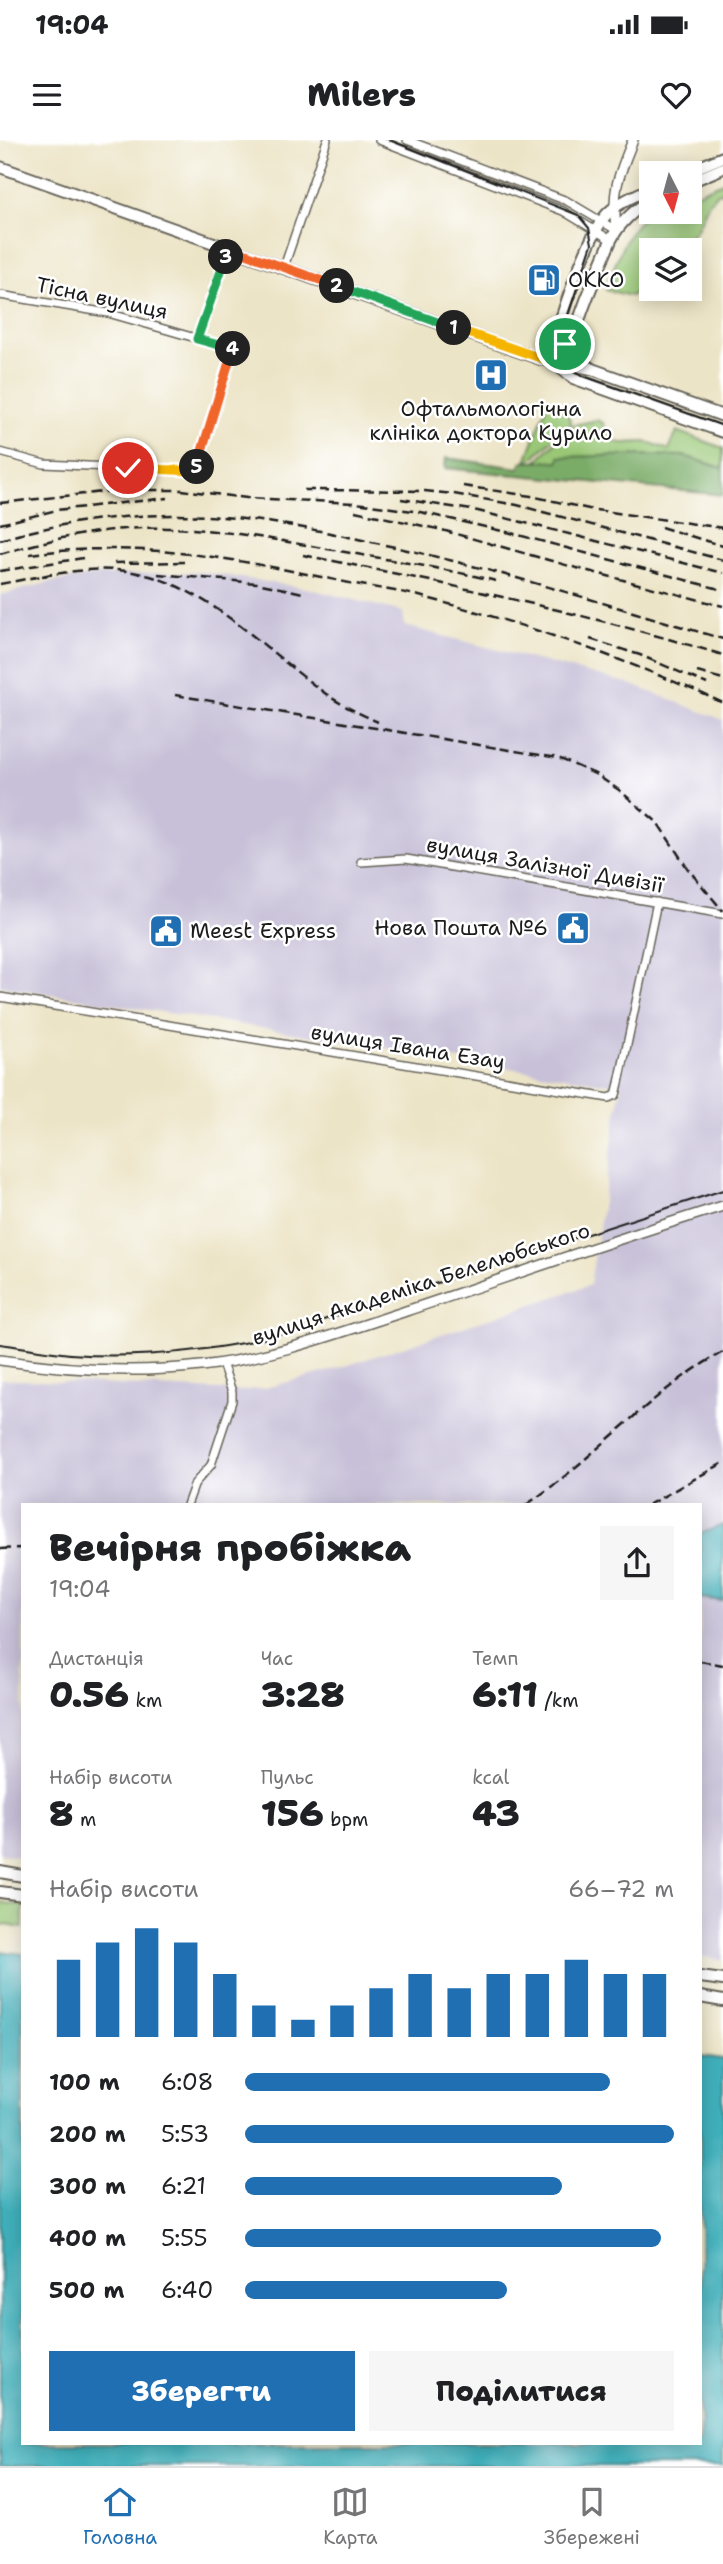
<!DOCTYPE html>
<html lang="uk">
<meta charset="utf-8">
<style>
body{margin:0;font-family:"Shantell Sans",sans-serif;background:#f6f6f6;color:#202124;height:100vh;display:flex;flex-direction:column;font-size:26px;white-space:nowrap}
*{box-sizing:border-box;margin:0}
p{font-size:23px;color:#757577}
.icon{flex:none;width:38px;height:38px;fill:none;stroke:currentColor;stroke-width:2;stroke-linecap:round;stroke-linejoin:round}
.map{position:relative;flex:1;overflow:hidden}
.details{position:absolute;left:21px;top:1363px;width:681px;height:942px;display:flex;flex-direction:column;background:#fff;border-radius:0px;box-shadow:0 4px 18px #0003}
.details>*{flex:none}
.needle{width:46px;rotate:174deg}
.fabs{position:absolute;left:639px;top:21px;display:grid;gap:14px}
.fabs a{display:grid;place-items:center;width:63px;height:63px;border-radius:0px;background:#fff;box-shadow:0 4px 18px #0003;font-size:35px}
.pin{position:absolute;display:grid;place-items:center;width:60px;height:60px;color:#fff;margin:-30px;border:4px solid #fff;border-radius:50%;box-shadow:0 2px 7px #0007}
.km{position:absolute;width:35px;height:35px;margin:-18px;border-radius:50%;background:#222;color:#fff;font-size:19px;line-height:35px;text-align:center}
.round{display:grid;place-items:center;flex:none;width:74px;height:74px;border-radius:0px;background:#f6f6f6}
.headline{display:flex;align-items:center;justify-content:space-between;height:119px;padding:0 28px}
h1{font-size:38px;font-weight:800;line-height:52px}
.stats{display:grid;grid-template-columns:repeat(3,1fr);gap:10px;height:119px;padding:7px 28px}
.stats div{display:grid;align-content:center}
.stats b{font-size:35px;font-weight:800}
.stats small{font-size:19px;font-weight:400}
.stats p{font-size:19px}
.chart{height:196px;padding:14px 28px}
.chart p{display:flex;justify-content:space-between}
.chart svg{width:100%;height:126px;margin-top:7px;stroke:#1f6fb2;stroke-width:6}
.cta{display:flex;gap:14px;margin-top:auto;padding:14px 28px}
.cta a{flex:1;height:80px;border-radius:0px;background:#1f6fb2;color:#fff;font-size:28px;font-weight:800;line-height:80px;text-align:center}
.cta a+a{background:#f6f6f6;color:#202124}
ul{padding:0 28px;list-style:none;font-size:23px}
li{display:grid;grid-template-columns:112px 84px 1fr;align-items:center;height:52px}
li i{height:18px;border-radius:9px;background:#1f6fb2}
.status{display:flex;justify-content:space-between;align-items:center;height:49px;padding:0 35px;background:#fff;direction:ltr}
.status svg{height:19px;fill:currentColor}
header{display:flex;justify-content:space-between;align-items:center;height:91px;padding:0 28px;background:#fff;font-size:32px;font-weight:800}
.tabs{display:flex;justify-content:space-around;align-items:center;height:98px;border-top:2px solid #e0e0e0;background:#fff;font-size:19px;color:#757577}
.tabs a{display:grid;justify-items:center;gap:4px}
.tabs .on{color:#1f6fb2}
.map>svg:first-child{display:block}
.industrial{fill:#c7c0d8}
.green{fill:#99c776;stroke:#5a7249;stroke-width:2}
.forest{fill:#7aac67;stroke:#4b6442;stroke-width:2}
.water{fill:#40b0bb;stroke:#2e666c;stroke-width:2}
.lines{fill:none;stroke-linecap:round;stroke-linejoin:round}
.minor-casing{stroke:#656258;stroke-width:10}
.tertiary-casing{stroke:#656258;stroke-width:12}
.primary-casing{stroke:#656258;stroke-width:14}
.trunk-casing{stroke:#656258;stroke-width:14}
.minor{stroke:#fff;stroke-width:7}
.tertiary{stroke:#fff;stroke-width:9}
.primary{stroke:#fff;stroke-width:10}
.trunk{stroke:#fff;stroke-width:10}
.tram{stroke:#1c1c1c;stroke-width:2}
.rail{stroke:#1c1c1c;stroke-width:2.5;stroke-dasharray:10 5;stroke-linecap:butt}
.split-1-casing{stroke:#fff;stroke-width:14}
.split-2-casing{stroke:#fff;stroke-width:14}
.split-3-casing{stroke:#fff;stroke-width:14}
.split-4-casing{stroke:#fff;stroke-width:14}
.split-5-casing{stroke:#fff;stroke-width:14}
.split-6-casing{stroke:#fff;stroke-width:14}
.split-1{stroke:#f5b400;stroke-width:9}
.split-2{stroke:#22a559;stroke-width:9}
.split-3{stroke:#f0652b;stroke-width:9}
.split-4{stroke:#22a559;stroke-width:9}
.split-5{stroke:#f0652b;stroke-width:9}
.split-6{stroke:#f5b400;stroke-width:9}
.labels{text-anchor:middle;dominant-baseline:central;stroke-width:5;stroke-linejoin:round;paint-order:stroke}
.poi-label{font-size:21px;fill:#1c1c1c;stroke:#fff;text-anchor:start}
.street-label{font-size:21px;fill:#1c1c1c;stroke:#fff}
</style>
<div class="status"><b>19:04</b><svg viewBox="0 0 49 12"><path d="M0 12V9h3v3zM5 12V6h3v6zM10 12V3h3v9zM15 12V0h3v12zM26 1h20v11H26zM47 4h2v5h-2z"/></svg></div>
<header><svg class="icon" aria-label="menu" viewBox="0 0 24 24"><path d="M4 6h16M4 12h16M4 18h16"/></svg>Milers<svg class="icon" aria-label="heart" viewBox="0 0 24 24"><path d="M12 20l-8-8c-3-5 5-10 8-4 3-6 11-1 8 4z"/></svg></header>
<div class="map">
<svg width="723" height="2326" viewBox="0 0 723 2326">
<rect width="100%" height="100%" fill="#fff"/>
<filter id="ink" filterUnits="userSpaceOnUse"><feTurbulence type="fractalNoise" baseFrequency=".0143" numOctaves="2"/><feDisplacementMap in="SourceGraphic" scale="14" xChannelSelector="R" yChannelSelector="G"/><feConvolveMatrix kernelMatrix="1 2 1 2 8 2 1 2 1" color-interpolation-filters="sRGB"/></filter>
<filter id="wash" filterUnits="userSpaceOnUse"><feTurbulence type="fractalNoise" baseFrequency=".00686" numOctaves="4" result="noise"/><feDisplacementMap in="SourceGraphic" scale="28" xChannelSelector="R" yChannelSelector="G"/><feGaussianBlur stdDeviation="1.57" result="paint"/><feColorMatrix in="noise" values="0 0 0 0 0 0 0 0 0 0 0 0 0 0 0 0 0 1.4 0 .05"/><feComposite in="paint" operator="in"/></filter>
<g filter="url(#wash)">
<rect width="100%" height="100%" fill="#ece4c6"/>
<path class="industrial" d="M203,432L306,448L403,472L405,486L630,544L723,580V1820L700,1816V1365H23V1717L0,1714V1239L240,1251L265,1248L330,1231L590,1145L621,946L0,846V455L51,442L100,435Z"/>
<g class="green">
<path d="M723,42V53L719,52L709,62L697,89L676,110H651V136L631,156L606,150C615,126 627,79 656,72C665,69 679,72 690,72V56Z"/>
<path d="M548,262L566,269L571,283L529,321H526Z"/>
<path d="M597,280L603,283C612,308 620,303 642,302C650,301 661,307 669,310L677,291L723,308V328L684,316L559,317L560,321H536L573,285Z"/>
<path d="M4,1763L23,1765V1788L0,1784V1764Z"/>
</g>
<path class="forest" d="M640,315L684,316L723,328V355L445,328L446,318L519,328L522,322L559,321V317Z"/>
<g class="water">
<path d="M723,1385V1461L700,1458V1394Z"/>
<path d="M0,1811L23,1814V2303H700V1916L723,1919V2326H0Z"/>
</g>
</g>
<g filter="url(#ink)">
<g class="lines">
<g class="minor-casing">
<g id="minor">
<path d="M379,0L563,71L611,100"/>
<path d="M407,0L567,61L616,90"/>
<path d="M284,127L327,0"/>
<path d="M0,155L108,173L234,209L196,331L44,324L0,312"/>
<path d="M197,199L229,108"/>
<path d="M361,722L406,719L723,774"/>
<path d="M0,857L609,958L616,955L619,943L657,762"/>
<path d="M187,1365L195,1343L211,1325L232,1261V1252L222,1223"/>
</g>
</g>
<g class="tertiary-casing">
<g id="tertiary">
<path d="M616,90C612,49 618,37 633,0"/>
<path d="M0,1220C67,1230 133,1234 201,1226C271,1218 339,1193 406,1171C511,1136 616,1099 723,1066"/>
</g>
</g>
<g class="primary-casing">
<g id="primary">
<path d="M0,27L540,219L592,229"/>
<path d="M551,220L575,194"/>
<path d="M0,1732L23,1736"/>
<path d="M0,1752L23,1755"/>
<path d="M700,1837L723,1840"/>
<path d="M700,1857L723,1861"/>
</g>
</g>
<g class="trunk-casing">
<g id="trunk">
<path d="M685,33L723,17"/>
<path d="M690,42L723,28"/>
<path d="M651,48C637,55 619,62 608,73C588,93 555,190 551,220L573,238L723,292"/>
<path d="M651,60C634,70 620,82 611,100C603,120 573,186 574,203C575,215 582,223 592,229L723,276"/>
</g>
</g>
<use href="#minor" class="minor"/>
<use href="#tertiary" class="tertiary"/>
<use href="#primary" class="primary"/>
<use href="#trunk" class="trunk"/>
<g class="tram">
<path d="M389,0L578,75L589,88L592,104L561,195C559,213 568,227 583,236L723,286"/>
<path d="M0,1204C23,1207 46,1212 70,1214C137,1219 203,1212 268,1198L723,1050"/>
</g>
<g class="rail">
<path d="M463,346L531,356L589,369L723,388"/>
<path d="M304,350L425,351L454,354L517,365L723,420"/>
<path d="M401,359L478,371L723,433"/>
<path d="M0,363L121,350H182L247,358L356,363L420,372L511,393L723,450"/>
<path d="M355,371L442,390L573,427L723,466"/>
<path d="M0,384L57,370L168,358"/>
<path d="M661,387L723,406"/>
<path d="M0,400C85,374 180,369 267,382C304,387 340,395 376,403C494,428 608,465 723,499"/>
<path d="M0,414C54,398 110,386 167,388C227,389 286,402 345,412C396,421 447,429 496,441"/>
<path d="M30,414C141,400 232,418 340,441C367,447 396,450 423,457C526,484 626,519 723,563"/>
<path d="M303,415C445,443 585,473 723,515"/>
<path d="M114,423L187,422"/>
<path d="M0,431L83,418"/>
<path d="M158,434L257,443L303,453"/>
<path d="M42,436C66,432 91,428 116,430C197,435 260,506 322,551C339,564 358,573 378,582"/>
<path d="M0,444L52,434"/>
<path d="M590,499L640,515L707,544"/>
<path d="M697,532L723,539"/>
<path d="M175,555L558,618L595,634L619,650L657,682L688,729L723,771"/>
<path d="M526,1365C595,1319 649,1252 723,1212"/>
<path d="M648,1365L723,1323"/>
<path d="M0,1409L23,1408"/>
<path d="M700,1521L723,1525"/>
</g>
</g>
</g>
<g class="lines" filter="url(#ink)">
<g class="split-1-casing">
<path id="split-1" d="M454,188L546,220H551L565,204"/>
</g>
<g class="split-2-casing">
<path id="split-2" d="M337,146L454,188"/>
</g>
<g class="split-3-casing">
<path id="split-3" d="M226,117L229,108L337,146"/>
</g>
<g class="split-4-casing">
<path id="split-4" d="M226,117L197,199L233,209"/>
</g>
<g class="split-5-casing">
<path id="split-5" d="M197,327L233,209"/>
</g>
<g class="split-6-casing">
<path id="split-6" d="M128,328L196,331L197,327"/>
</g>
<use href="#split-1" class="split-1"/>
<use href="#split-2" class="split-2"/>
<use href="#split-3" class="split-3"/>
<use href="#split-4" class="split-4"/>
<use href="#split-5" class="split-5"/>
<use href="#split-6" class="split-6"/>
</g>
<defs>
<g id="fuel-square" transform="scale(1.75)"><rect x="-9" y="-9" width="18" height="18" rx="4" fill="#1f6fb2" stroke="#fff"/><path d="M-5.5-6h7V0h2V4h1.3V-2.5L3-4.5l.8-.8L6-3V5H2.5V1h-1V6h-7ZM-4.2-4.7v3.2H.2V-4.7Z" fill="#fff"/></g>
<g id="hospital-square" transform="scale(1.75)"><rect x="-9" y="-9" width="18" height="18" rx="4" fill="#1f6fb2" stroke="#fff"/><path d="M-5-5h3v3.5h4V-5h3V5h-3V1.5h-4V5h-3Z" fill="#fff"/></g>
<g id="civic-square" transform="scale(1.75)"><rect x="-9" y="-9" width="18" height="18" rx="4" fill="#1f6fb2" stroke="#fff"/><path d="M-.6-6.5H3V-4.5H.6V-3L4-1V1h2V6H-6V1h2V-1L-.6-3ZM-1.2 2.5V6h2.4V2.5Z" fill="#fff"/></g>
</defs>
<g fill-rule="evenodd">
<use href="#fuel-square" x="544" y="140"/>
<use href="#hospital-square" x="491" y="235"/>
<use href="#civic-square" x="573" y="788"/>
<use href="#civic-square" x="166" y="791"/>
</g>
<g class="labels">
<g class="poi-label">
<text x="568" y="140">OKKO</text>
<text x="491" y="269" text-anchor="middle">Офтальмологічна<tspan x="491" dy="24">клініка доктора Курило</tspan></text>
<text x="548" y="788" text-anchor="end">Нова Пошта №6</text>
<text x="190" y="791">Meest Express</text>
</g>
<g class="street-label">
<text transform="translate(102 158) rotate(12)">Тісна вулиця</text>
<text transform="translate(545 725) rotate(10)">вулиця Залізної Дивізії</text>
<text transform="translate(408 907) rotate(9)">вулиця Івана Езау</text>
<text transform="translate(421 1144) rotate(-18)">вулиця Академіка Белелюбського</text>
</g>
</g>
</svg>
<div class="fabs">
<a><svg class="needle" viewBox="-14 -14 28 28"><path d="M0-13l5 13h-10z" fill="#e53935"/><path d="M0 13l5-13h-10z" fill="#757577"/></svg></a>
<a><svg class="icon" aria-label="layers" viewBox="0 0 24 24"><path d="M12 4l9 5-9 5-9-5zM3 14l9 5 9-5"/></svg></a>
</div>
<div class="pin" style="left:565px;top:204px;background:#1e9e55"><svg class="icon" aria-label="arrive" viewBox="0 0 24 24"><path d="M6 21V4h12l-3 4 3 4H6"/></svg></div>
<div class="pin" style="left:128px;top:328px;background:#d93025"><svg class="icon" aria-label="check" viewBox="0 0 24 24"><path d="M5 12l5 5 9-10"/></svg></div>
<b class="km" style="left:454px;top:188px">1</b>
<b class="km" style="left:337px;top:146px">2</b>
<b class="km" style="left:226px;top:117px">3</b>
<b class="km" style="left:233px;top:209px">4</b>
<b class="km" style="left:197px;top:327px">5</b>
<section class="details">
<div class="headline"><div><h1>Вечірня пробіжка</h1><p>19:04</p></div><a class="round"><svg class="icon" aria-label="share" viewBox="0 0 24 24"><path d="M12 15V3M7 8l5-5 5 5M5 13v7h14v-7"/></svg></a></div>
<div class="stats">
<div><p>Дистанція</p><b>0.56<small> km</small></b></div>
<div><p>Час</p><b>3:28</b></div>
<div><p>Темп</p><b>6:11<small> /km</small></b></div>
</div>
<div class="stats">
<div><p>Набір висоти</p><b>8<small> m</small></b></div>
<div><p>Пульс</p><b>156<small> bpm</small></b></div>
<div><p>kcal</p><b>43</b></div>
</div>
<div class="chart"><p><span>Набір висоти</span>66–72 m</p>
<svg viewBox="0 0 160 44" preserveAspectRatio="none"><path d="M5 44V17M15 44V11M25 44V6M35 44V11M45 44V22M55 44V33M65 44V38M75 44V33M85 44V27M95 44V22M105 44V27M115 44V22M125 44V22M135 44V17M145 44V22M155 44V22"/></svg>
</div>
<ul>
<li><b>100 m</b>6:08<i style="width:85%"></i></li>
<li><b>200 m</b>5:53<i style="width:100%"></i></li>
<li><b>300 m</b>6:21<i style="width:74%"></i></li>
<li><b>400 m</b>5:55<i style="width:97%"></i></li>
<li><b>500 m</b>6:40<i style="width:61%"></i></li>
</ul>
<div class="cta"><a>Зберегти</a><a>Поділитися</a></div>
</section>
</div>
<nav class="tabs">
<a class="on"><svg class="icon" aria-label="home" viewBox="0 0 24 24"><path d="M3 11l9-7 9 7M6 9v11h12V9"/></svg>Головна</a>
<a><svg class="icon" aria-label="map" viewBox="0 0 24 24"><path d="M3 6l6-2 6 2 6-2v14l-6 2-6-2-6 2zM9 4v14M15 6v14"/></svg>Карта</a>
<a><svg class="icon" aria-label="saved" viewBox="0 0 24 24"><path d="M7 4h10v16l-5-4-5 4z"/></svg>Збережені</a>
</nav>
